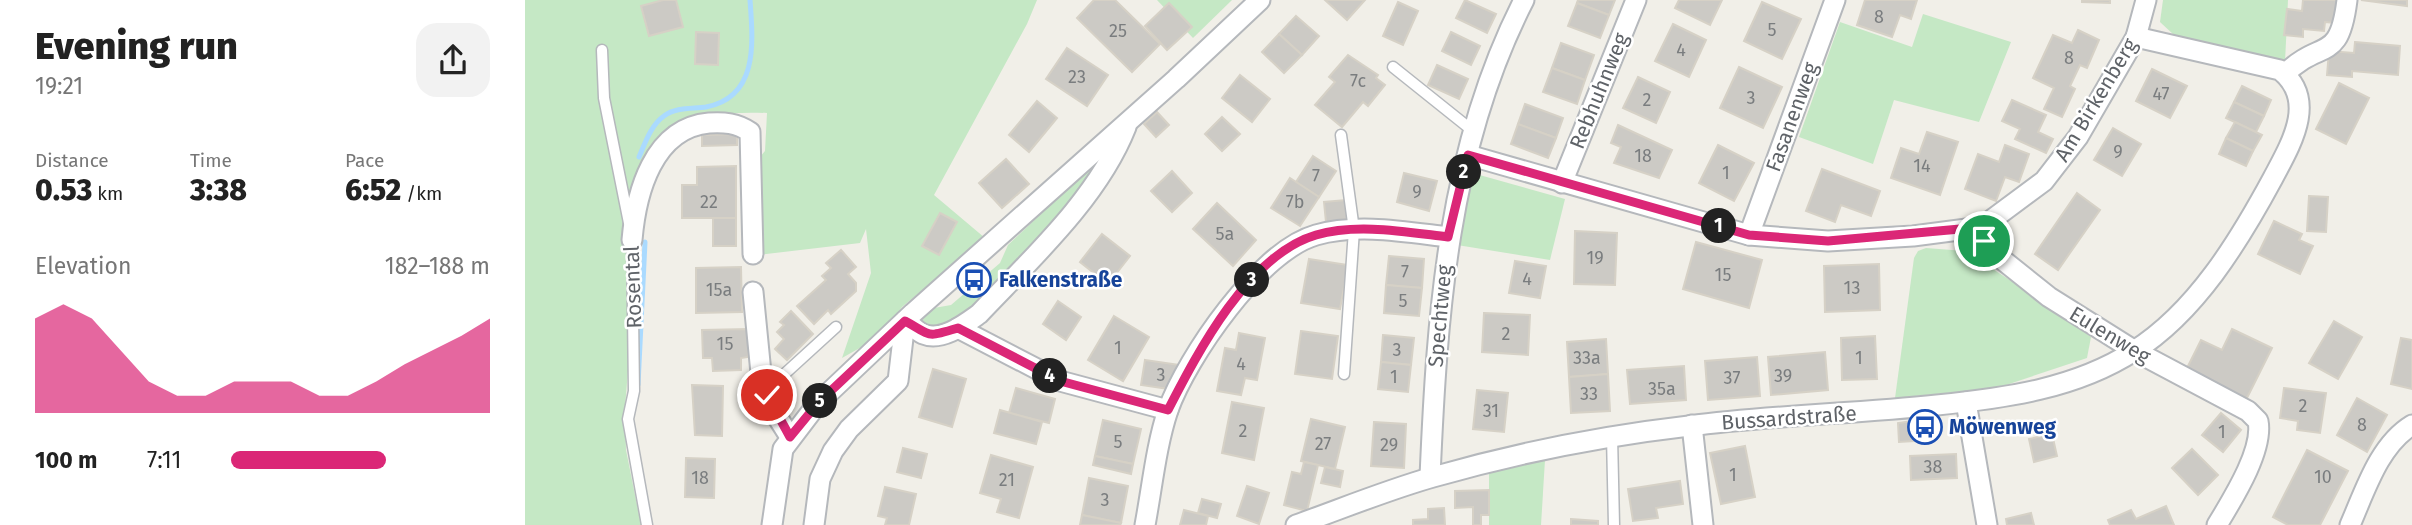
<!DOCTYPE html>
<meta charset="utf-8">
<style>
body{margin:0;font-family:"Fira Sans",sans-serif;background:#f2f2f2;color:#222;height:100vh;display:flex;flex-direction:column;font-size:26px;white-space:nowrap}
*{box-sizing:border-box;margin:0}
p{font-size:23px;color:#767676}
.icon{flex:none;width:38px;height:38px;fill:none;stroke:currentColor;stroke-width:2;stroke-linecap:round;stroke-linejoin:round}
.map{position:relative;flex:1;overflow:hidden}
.details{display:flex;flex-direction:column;background:#fff;width:525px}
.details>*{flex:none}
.pin{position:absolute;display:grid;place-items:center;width:60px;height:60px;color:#fff;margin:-30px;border:4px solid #fff;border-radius:50%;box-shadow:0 2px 7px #0007}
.km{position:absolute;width:35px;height:35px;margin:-18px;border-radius:50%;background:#222;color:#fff;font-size:19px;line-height:35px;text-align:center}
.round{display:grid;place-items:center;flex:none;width:74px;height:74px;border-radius:21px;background:#f2f2f2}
.head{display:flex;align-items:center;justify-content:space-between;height:119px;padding:0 35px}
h1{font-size:38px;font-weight:800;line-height:52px}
.stats{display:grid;grid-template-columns:repeat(3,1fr);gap:10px;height:119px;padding:7px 35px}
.stats div{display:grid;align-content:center}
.stats b{font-size:30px;font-weight:800}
.stats small{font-size:19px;font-weight:400}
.stats p{font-size:19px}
.chart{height:196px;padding:14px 35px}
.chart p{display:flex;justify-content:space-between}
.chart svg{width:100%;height:126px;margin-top:7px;fill:#db2777;opacity:.7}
ul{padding:0 35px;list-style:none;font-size:23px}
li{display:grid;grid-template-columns:112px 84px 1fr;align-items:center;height:52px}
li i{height:18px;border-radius:9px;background:#db2777}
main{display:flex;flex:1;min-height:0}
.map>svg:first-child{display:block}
.green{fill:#c5e8c5}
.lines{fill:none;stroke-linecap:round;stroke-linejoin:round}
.stream{stroke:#aadaff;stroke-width:5}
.building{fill:#cccac5;stroke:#d6d1c6;stroke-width:2}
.service-casing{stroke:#b5b8bc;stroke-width:13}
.minor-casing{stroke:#b5b8bc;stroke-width:23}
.service{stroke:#fff;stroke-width:10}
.minor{stroke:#fff;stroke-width:19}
.route-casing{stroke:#fff;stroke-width:14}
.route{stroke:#db2777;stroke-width:9}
.labels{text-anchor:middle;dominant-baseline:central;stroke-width:5;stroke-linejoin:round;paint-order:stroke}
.number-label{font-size:18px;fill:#7a7d7f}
.street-label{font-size:21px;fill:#5f6368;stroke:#fff}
.transit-label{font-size:21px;font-weight:bold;fill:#164399;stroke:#fff;text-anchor:start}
</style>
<main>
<section class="details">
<div class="head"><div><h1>Evening run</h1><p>19:21</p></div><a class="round"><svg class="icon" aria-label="share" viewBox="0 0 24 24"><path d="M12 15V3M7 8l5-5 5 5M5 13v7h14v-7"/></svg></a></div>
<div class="stats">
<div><p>Distance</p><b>0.53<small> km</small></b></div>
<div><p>Time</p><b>3:38</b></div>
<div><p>Pace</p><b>6:52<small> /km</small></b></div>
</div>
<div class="chart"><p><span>Elevation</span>182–188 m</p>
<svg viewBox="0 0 160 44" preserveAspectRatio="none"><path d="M0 44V11L10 6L20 11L30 22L40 33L50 38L60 38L70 33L80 33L90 33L100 38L110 38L120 33L130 27L140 22L150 17L160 11V44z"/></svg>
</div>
<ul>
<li><b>100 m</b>7:11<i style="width:60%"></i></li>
</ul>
</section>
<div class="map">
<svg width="1887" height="525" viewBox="0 0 1887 525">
<rect width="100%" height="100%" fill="#f1efe8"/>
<g class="green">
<path d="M0,0H512L502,24L409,195L460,238L377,307L356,336L317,358L346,273L341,229L335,243L232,255L235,157L240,151L242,113C211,112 179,113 150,127L101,237L106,331L100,408L101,450L116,525H0Z"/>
<path d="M632,0H707L668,38Z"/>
<path d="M1638,0H1763L1760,62L1649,35L1635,22Z"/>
<path d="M1398,14L1486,42L1454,122L1369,100L1348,164L1274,137L1315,22L1387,47Z"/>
<path d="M583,150C547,210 476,290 418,329L401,325L397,320L409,308L426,305L475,263L483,245Z"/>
<path d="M951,174L1040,199L1025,260L932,245L946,178Z"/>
<path d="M1401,248L1440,251L1517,301L1566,337L1562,358L1472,388L1370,398L1389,258L1393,251Z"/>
<path d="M1020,460L1016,525H964V473Z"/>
</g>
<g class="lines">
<g class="stream">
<path d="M114,157C120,143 126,125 139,116C151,107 167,109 181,107C234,97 228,42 225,0"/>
<path d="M113,385L120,242"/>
</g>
</g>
<g class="building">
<path d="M138,0H151L158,27L124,36L116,6Z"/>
<path d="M569,0H590L635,44L607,72L552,18Z"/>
<path d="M800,0H840L822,20Z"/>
<path d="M940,0L971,14L962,33L931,18Z"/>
<path d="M1053,0H1090L1084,15L1052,3Z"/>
<path d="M1154,0H1197L1185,25L1150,8Z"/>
<path d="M1340,0H1392L1386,19L1375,15L1367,37L1332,25Z"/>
<path d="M1557,0H1585V3L1557,2Z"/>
<path d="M1778,0H1813L1810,23L1800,22L1799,31L1778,29V37L1759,35L1762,9L1777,11Z"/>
<path d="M1836,0H1882V6Z"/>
<path d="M873,2L893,11L878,45L858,36Z"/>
<path d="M1237,2L1276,19L1257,59L1219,41Z"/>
<path d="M644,3L667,27L642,50L620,26Z"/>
<path d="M1052,3L1084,15L1075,38L1043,26Z"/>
<path d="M771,16L794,36L777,55L754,34Z"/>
<path d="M1148,24L1181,40L1164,77L1130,61Z"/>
<path d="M1553,30L1574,40L1562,68L1555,65L1545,86L1550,89L1537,117L1519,109L1529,88L1508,78L1528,35L1547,43Z"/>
<path d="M171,32L194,33L193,65L170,64Z"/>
<path d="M926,32L955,46L946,65L917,51Z"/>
<path d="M754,34L777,55L759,73L737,52Z"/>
<path d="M1830,42L1875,46L1873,75L1827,71V77L1802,75L1804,51L1829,53Z"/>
<path d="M1036,43L1069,55L1060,80L1027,68Z"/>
<path d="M542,48L583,75L562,106L521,79Z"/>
<path d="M823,55L853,75L851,78L860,85L843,106L838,102L817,127L790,105L810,82L804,77Z"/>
<path d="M912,65L943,79L934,99L903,85Z"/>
<path d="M1214,67L1257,87L1238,128L1195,108Z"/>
<path d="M1027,68L1060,80L1052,104L1018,92Z"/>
<path d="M1627,69L1662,86L1645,118L1611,101Z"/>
<path d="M715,75L745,99L727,122L697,98Z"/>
<path d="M1113,77L1145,92L1131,123L1098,108Z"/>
<path d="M1814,83L1844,98L1821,144L1791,129Z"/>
<path d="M1717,86L1746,100L1739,116L1709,102Z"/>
<path d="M1487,100L1521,115L1513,132L1528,139L1521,153L1490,139L1495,129L1477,121Z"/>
<path d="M512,101L532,118L504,152L484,135Z"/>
<path d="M1709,102L1739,116L1731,132L1701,118Z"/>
<path d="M1000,104L1038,118L1031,138L993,124Z"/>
<path d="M632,112L644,125L631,137L619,124Z"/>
<path d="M697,117L715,134L697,151L680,134Z"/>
<path d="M1710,122L1737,135L1728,151L1701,138Z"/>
<path d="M993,124L1031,138L1023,158L986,144Z"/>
<path d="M1093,125L1147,150L1134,178L1089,163L1096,147L1086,143Z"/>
<path d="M1588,128L1616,144L1597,176L1569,160Z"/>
<path d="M1402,132L1433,142L1415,195L1366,178L1376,148L1394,154Z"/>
<path d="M212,134V145L177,146V135Z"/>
<path d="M1701,138L1728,151L1721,166L1694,154Z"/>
<path d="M1193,145L1229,163L1209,201L1174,183Z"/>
<path d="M1480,145L1504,154L1494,182L1480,177L1471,201L1440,189L1453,154L1474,162Z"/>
<path d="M788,156L811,171L794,197L771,182Z"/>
<path d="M481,159L504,184L477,208L454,183Z"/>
<path d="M211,166V218H157V185H172V167Z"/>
<path d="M1297,169L1355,191L1346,216L1316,205L1310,222L1281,211Z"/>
<path d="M647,171L667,193L647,212L626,191Z"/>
<path d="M879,173L912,181L904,211L872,202Z"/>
<path d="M765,178L794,197L775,226L746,208Z"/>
<path d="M1552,193L1575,210L1533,270L1510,254Z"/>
<path d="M1784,196L1803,197L1801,232L1782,231Z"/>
<path d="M821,200L823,219L801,222L799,202Z"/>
<path d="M692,203L731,240L708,266L668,229Z"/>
<path d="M415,213L432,222L414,255L397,246Z"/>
<rect x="188" y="218" width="23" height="28"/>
<path d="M1749,221L1777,234L1774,240L1788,246L1775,274L1733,254Z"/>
<path d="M1050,231L1092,233L1090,285L1049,284Z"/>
<path d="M577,234L605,256L583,284L555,262Z"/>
<path d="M1171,242L1237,260L1224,308L1158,289Z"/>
<path d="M316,250L331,267L323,274L331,283V291L306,314L303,310L289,324L272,306L301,280L297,276L306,268L301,263Z"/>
<path d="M864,256L899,259L897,288L861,285Z"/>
<path d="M784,259L823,265L815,309L776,303Z"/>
<path d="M990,261L1021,266L1015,298L984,293Z"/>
<path d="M1354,264L1355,310L1300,312L1299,266Z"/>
<path d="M216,267L217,312L171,313V268Z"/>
<path d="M861,285L897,288L894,316L859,313Z"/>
<path d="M533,301L556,317L541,340L518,324Z"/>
<path d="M266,311L288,334L262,360L250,349L259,339L252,332L259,325L255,322Z"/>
<path d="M959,313L1005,315L1003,355L957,352Z"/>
<path d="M589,316L624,337L598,381L563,360Z"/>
<path d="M1809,321L1837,337L1813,379L1784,363Z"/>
<path d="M223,329V357L216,358V370L188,371L187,358H178L177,330Z"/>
<path d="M1707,329L1747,348L1721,400L1661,370L1676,340L1697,350Z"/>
<path d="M776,331L813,336L807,379L770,374Z"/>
<path d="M714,333L740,338L732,380L720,378L716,395L692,391L700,348L711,350Z"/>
<path d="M858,335L889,338L886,365L856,362Z"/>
<path d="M1350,336L1352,379L1317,380L1316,338Z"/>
<path d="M1876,338L1887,340V389L1866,384Z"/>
<path d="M1081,339L1083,374L1044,377L1042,342Z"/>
<path d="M1300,352L1303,390L1246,395L1243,357Z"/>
<path d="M1232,357L1235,396L1183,400L1180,361Z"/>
<path d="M620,360L655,365L651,390L616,385Z"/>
<path d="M856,362L886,365L883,392L853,389Z"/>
<path d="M1159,366L1161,400L1105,404L1102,370Z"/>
<path d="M408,369L441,379L427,427L394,417Z"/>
<path d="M1083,374L1085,411L1046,413L1044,377Z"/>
<path d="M167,385L198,386L197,436L170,435Z"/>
<path d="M491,388L530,399L524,423L484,413Z"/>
<path d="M1759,388L1801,393L1795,433L1772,430L1773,421L1755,418Z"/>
<path d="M952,390L983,393L979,432L948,429Z"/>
<path d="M1832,398L1862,415L1842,452L1812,435Z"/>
<path d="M707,402L739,408L729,460L697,453Z"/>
<path d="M475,410L517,422L511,444L469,433Z"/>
<path d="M1696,413L1716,430L1698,452L1677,435Z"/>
<path d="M786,419L820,427L810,469L776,461Z"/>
<path d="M578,420L616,429L608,464L570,456Z"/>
<path d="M1388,421L1389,441L1374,442L1373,423Z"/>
<path d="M849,422L881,424L879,468L846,466Z"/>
<path d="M1527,434L1532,456L1509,462L1504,439Z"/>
<path d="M1220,446L1230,497L1196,504L1185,453Z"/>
<path d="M378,448L402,454L396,478L372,472Z"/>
<path d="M1667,449L1693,475L1673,495L1647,468Z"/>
<path d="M1782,450L1823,471L1795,525H1763L1748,517Z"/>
<path d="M1431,454L1432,478L1386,480L1385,456Z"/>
<path d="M466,455L508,467L494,518L472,512L476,499L455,493Z"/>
<path d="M570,456L608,464L606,474L568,465Z"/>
<path d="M161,458L190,459L189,498L160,497Z"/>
<path d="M779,462L793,465L782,511L759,505L767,472L776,474Z"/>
<path d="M800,467L818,471L815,487L796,483Z"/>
<path d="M564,478L603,486L596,523L557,515Z"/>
<path d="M1155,481L1158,504L1131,508L1133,518L1108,521L1103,489Z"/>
<path d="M722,486L744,493L734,524L712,516Z"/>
<path d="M360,487L391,494L384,525H360L362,518L353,516Z"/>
<path d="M964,490V515H956V525H948V507L930,508V491Z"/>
<path d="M677,499L696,504L692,518L673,513Z"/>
<path d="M1641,506L1649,525H1585L1583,520L1606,510L1611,519Z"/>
<path d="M919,508L920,525H888V520L903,519V509Z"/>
<path d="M659,510L683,516L681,525H655Z"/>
<path d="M1506,513L1509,525H1482L1481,519Z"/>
<path d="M557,515L596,523L595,525H555Z"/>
<path d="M1046,519L1073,521V525H1046Z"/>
</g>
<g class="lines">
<g class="service-casing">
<g id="service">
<path d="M77,50L79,98L104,223"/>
<path d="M868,67L948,131"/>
<path d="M816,135L829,230L819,374"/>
<path d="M107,238L109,391L103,419L122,525"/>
<path d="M242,395L254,379L311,327"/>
<path d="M1087,436L1089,525"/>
</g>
</g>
<g class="minor-casing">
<g id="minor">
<path d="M1760,74C1796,38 1814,65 1822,0"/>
<path d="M943,155L1224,235L1303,241L1388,236L1457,227L1519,181L1553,137L1611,37L1621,0"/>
<path d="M1037,183L1111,0"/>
<path d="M1457,227L1464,249L1524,297L1610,351L1723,411L1733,421C1739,450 1707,500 1692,525"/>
<path d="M1224,235L1310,0"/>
<path d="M107,240C111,193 128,128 184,123C199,122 212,123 225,132L228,254"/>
<path d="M228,292L237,383L246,407L265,437"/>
<path d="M380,321C386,324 391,331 398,334C417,342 440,324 454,314C506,259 573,198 601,127"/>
<path d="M433,328L535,381L643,410"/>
<path d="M1441,402L1462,525"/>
<path d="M1167,425L1178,525"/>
<path d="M905,477C912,314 923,148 999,0"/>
<path d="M247,525L258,449L293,403L388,313L651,79L735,0"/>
<path d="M289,525L295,479L308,451L324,429L373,381L380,321"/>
<path d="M620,525C627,488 631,446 643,410C662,357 735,251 791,235C833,223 881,232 923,237"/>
<path d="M771,525C816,509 862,490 908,477C992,453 1077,436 1164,426C1246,415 1329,414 1412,405C1480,398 1550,389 1609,351C1671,312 1714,241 1748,178C1766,144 1793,100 1755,70L1611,37"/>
<path d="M1825,525C1840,491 1854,445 1887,425"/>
</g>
</g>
<use href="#service" class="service"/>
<use href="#minor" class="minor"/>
</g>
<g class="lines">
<g class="route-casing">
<path id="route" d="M242,395L265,437L293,403L380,321C408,336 400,338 433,328L535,381L643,410C673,352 723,255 791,235C832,223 881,232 923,237L943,155L1224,235L1303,241L1457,227L1459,241"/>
</g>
<use href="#route" class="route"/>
</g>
<defs>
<g id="bus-ring" transform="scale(1.75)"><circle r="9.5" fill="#fff" stroke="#1a4fb4" stroke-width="1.5"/><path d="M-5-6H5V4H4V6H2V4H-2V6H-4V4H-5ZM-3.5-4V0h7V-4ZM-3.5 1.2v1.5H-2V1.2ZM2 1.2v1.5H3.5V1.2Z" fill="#1a4fb4"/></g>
</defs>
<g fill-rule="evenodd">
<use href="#bus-ring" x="449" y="280"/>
<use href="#bus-ring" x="1400" y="427"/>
</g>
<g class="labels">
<g class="number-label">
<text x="1354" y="17">8</text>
<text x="1247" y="30">5</text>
<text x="593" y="31">25</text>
<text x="1156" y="50">4</text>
<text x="1544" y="58">8</text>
<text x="552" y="77">23</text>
<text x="833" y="81">7c</text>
<text x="1636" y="94">47</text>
<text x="1226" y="98">3</text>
<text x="1122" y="100">2</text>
<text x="1593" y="152">9</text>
<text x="1118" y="156">18</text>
<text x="1397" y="166">14</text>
<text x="1201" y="173">1</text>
<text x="791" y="176">7</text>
<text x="892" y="192">9</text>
<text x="184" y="202">22</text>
<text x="770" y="202">7b</text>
<text x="700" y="234">5a</text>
<text x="1070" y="258">19</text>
<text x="880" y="272">7</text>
<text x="1198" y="275">15</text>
<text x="1002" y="279">4</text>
<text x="1327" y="288">13</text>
<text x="194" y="290">15a</text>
<text x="878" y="301">5</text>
<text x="981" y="334">2</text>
<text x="200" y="344">15</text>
<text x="593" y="348">1</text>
<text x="872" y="350">3</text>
<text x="1062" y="358">33a</text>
<text x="1334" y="358">1</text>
<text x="716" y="364">4</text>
<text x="636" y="375">3</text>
<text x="1258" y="376">39</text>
<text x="869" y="377">1</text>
<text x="1207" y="378">37</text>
<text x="1137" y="389">35a</text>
<text x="1064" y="394">33</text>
<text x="1778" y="406">2</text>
<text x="966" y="411">31</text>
<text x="1837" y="425">8</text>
<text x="718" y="431">2</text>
<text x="1697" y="432">1</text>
<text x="593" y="442">5</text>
<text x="798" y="444">27</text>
<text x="864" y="445">29</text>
<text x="1408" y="467">38</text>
<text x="1208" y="475">1</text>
<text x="1798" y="477">10</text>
<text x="175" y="478">18</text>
<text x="482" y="480">21</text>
<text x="580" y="500">3</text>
</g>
<g class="street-label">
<text transform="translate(1074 91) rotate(-68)">Rebhuhnweg</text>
<text transform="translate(1571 100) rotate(-59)">Am Birkenberg</text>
<text transform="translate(1267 117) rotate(-70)">Fasanenweg</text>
<text transform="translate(108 287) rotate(-92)">Rosental</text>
<text transform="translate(915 316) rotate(-85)">Spechtweg</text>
<text transform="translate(1585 335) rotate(31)">Eulenweg</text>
<text transform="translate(1264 418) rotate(-4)">Bussardstraße</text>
</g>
<g class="transit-label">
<text x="474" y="280">Falkenstraße</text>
<text x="1424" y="427">Möwenweg</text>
</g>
</g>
</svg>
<div class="pin" style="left:1459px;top:241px;background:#1e9e55"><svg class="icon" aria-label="arrive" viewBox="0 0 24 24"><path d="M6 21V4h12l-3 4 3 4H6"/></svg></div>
<div class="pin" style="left:242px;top:395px;background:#d93025"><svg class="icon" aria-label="check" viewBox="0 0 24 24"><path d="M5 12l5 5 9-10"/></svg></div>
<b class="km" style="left:1194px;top:226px">1</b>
<b class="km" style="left:939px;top:172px">2</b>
<b class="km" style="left:727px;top:280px">3</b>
<b class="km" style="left:525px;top:376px">4</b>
<b class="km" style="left:295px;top:401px">5</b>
</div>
</main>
